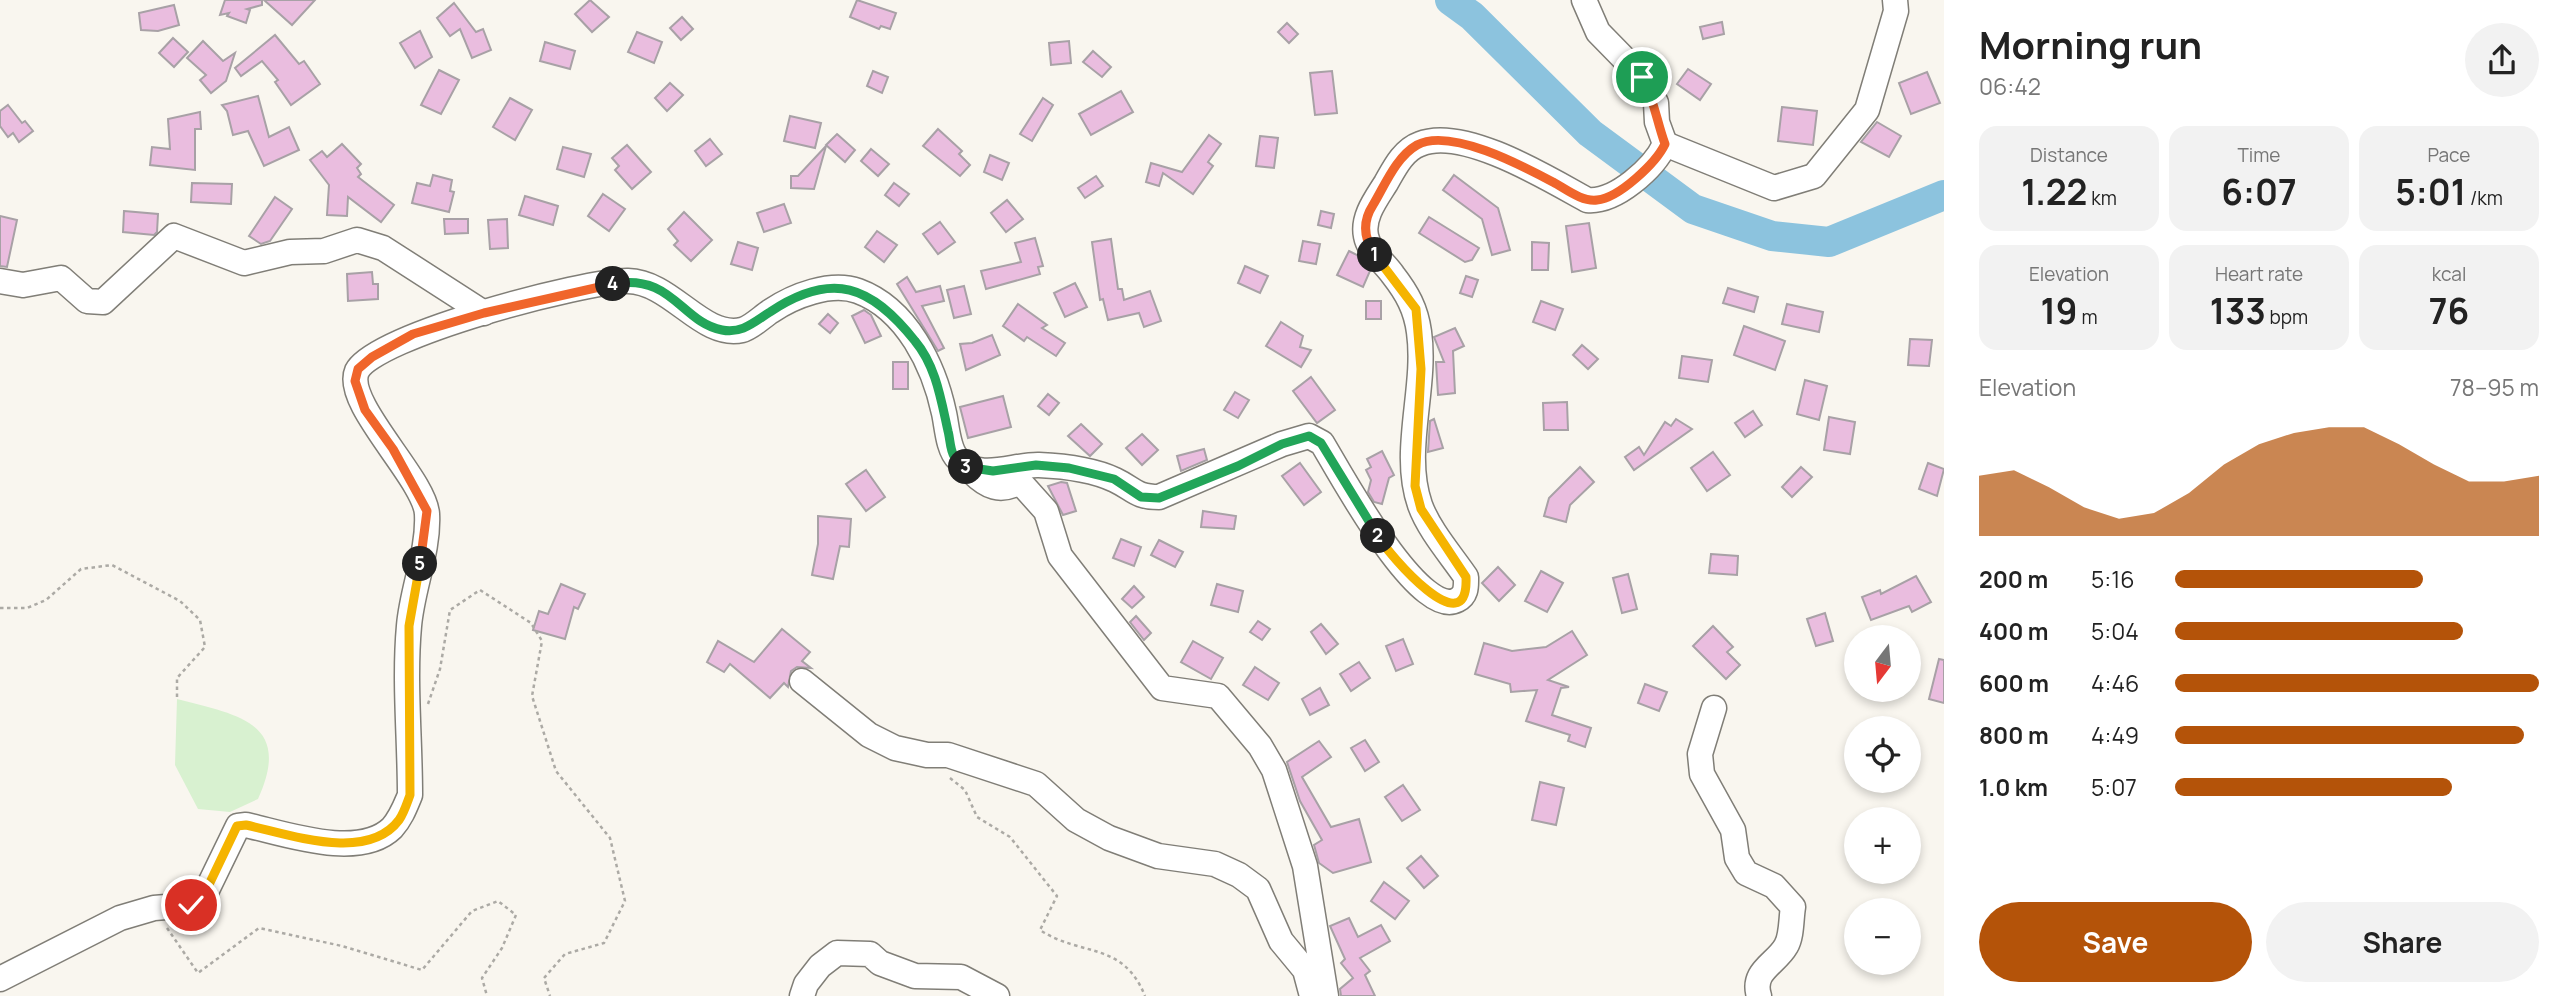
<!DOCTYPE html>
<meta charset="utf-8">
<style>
body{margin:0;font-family:Manrope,sans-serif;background:#f2f2f2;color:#222;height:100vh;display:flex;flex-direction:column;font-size:26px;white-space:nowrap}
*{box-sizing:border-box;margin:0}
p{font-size:23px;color:#767676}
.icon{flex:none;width:38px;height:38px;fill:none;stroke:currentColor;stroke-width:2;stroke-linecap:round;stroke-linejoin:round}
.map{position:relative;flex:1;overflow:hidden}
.sheet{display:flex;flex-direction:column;background:#fff;width:630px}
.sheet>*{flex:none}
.needle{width:46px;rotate:196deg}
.fabs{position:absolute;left:1844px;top:625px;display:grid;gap:14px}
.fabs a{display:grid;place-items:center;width:77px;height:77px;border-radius:50%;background:#fff;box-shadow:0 4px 10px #0003;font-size:35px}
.pin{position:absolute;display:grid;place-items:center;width:60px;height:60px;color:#fff;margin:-30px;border:4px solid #fff;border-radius:50%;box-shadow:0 2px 7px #0007}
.km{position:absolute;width:35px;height:35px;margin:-18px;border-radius:50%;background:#222;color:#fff;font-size:19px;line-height:35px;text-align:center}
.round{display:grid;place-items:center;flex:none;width:74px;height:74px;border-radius:37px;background:#f2f2f2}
.summary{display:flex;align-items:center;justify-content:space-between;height:119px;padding:0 35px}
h1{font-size:38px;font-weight:700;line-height:52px}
.metrics{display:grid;grid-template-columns:repeat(3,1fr);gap:10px;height:119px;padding:7px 35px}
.metrics div{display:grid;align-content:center;border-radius:18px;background:#f2f2f2;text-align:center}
.metrics b{font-size:35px;font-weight:700}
.metrics small{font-size:19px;font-weight:400}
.metrics p{font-size:19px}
.chart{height:196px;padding:14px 35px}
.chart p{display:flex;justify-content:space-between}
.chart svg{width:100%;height:126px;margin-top:7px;fill:#b45309;opacity:.7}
.button{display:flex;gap:14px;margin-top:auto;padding:14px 35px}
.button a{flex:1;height:80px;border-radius:42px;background:#b45309;color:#fff;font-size:28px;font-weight:700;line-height:80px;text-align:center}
.button a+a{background:#f2f2f2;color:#222}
ul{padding:0 35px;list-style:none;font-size:23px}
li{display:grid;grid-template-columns:112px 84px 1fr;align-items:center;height:52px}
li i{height:18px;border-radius:9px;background:#b45309}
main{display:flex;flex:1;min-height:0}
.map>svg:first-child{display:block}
.green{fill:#d8f1d0}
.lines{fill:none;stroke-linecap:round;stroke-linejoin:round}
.river{stroke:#8cc3de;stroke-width:30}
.building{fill:#eabddf;stroke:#a8a1a6;stroke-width:2}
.minor-casing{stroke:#807e77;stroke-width:27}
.path{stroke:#acaaa5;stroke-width:2.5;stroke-dasharray:3.5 3.5;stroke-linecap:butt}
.minor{stroke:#fff;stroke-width:24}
.split-1-casing{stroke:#fff;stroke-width:14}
.split-2-casing{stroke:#fff;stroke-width:14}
.split-3-casing{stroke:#fff;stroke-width:14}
.split-4-casing{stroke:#fff;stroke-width:14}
.split-5-casing{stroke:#fff;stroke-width:14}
.split-6-casing{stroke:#fff;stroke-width:14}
.split-1{stroke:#f0652b;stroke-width:9}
.split-2{stroke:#f5b400;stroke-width:9}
.split-3{stroke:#22a559;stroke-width:9}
.split-4{stroke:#22a559;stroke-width:9}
.split-5{stroke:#f0652b;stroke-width:9}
.split-6{stroke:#f5b400;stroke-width:9}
</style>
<main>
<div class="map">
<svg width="1944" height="996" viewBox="0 0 1944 996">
<rect width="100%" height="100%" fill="#f9f6ef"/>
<path class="green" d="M177,699C238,715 293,722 258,799L230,812L198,809L175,765Z"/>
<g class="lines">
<path class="river" d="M1450,0L1472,16L1590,133L1693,209L1772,236L1829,242L1944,195"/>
</g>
<g class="building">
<path d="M225,0H262V5L247,9L250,10L246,23L227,16L229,13L220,15Z"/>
<path d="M264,0H315L292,25Z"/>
<path d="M590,0L609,17L592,32L575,14Z"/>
<path d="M857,0L896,13L890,29L881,26L879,29L850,17Z"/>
<path d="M454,3L476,32L483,29L491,50L472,58L460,29L450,36L437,18Z"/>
<path d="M174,5L179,25L158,31L141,30L139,13Z"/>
<path d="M682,17L693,29L681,40L670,28Z"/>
<path d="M1722,22L1724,34L1703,39L1700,27Z"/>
<path d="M1287,23L1298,34L1289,43L1278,32Z"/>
<path d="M420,31L432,57L415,68L400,43Z"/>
<path d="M637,32L662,42L654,63L628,52Z"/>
<path d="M275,35L299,64L304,61L320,84L291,105L275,82L278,80L262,61L241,76L235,68Z"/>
<path d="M173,38L188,52L174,67L159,53Z"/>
<path d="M203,41L223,61L235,53L226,81L211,93L200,80L206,75L187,58Z"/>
<path d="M1069,41L1071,63L1051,65L1049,43Z"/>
<path d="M545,42L575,51L570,69L540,61Z"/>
<path d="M1093,51L1111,67L1102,77L1083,62Z"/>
<path d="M1688,69L1711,84L1700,100L1677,84Z"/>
<path d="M439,70L459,80L441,114L421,105Z"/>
<path d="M873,71L888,77L882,93L867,86Z"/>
<path d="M1332,71L1337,113L1315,115L1310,73Z"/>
<path d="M1927,72L1940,103L1911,114L1899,83Z"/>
<path d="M670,83L683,95L667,111L655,98Z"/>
<path d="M1121,91L1133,112L1091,135L1079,114Z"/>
<path d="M258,96L269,137L289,127L299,150L264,166L248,131L233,135L227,111L222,105Z"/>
<path d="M510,98L532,110L515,140L493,127Z"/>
<path d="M1043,98L1053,105L1032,141L1020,134Z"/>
<path d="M8,105L22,123L25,121L33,131L19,142L13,133L8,137L0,126V111Z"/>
<path d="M1782,107L1817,111L1813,145L1778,141Z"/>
<path d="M200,112L201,129H195V170L150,165L152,147L170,149L168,119Z"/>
<path d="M790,116L821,123L815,148L784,141Z"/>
<path d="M1877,122L1901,136L1889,157L1861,142Z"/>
<path d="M938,129L962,151L959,154L970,165L960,176L923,146Z"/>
<path d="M837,134L855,150L845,162L826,145Z"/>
<path d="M1209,135L1221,144L1208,162L1213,166L1193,194L1163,173L1159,186L1146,182L1151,163L1182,172Z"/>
<path d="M1260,136L1278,138L1274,168L1256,166Z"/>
<path d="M710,139L722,154L706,166L695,151Z"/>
<path d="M342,144L361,164L357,168L361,174L358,177L394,205L381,222L348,197L347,216L327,215L329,185L310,160L322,151L327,157Z"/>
<path d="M627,145L651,172L632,189L615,170L619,166L612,158Z"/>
<path d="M826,146L814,189L791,188V176H798Z"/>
<path d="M563,147L591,154L584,177L557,169Z"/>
<path d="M871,149L889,164L878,176L861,161Z"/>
<path d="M990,155L1009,163L1002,180L984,172Z"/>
<path d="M433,175L452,180L450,191L454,192L449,212L412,203L417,183L430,186Z"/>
<path d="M1454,175L1498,208L1510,250L1492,255L1482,219L1443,190Z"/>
<path d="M1096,176L1103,186L1085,198L1078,188Z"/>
<path d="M192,183L232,184L231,204L191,202Z"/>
<path d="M894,183L909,194L899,206L885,195Z"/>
<path d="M603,194L625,209L609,231L588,216Z"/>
<path d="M525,196L558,206L553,225L519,215Z"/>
<path d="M275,197L292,209L270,241L261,244L249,236Z"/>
<path d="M1007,200L1023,219L1006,232L991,213Z"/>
<path d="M784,204L791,223L764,232L757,213Z"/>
<path d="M124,211L158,214L157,232L154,235L123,232Z"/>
<path d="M1321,211L1334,214L1331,228L1318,225Z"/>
<path d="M684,212L712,240L691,261L674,245L678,241L668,229Z"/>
<path d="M0,216L17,220L7,267L0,266Z"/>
<path d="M1429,217L1479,248L1472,260L1465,262L1419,233Z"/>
<path d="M444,219H468V233L445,234Z"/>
<path d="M507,219L508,248L490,249L488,220Z"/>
<path d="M940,222L955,242L938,254L923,234Z"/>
<path d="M1589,223L1596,268L1572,272L1566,226Z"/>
<path d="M877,231L897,245L884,262L865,247Z"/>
<path d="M1035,238L1043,266L1038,267L1040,274L986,289L981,271L1021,262L1015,243Z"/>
<path d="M1111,239L1118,289H1122L1124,300L1150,291L1161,321L1144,327L1139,313L1108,320L1103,299L1100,300L1092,242Z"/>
<path d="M1303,241L1320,244L1316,264L1299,261Z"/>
<path d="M738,242L758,248L752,270L731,264Z"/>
<path d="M1532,242L1549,243L1548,270H1532Z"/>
<path d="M1349,251L1357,255L1370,271L1363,287L1337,275Z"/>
<path d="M1245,266L1268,276L1260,293L1238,283Z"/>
<path d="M372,272L373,284H378V299L348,301L347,274Z"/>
<path d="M1466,276L1478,280L1472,297L1460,293Z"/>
<path d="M907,277L916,292L940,286L944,301L922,306L944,348L938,351L897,284Z"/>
<path d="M1075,283L1087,307L1065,317L1054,293Z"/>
<path d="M964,286L971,314L954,318L947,290Z"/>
<path d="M1728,288L1758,297L1754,312L1723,303Z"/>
<rect x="1366" y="301" width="15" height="18"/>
<path d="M1541,301L1563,309L1555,330L1533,322Z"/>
<path d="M1018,304L1047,325L1042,328L1065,343L1056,356L1027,337L1024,341L1003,326Z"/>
<path d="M1787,304L1823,312L1819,332L1782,324Z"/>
<path d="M864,310L871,315L881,336L865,343L852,316Z"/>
<path d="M828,314L838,323L830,333L819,324Z"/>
<path d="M1281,322L1303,336L1300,347L1311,350L1301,367L1266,346Z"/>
<path d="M1744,326L1785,341L1775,370L1734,355Z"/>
<path d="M1455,328L1464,346L1453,351L1455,393L1438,395L1436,362H1444L1434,337Z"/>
<path d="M992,335L1000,355L966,370L960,344L972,343Z"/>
<path d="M1910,339L1932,340L1929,366L1908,365Z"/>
<path d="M1582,345L1598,359L1588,369L1573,355Z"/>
<path d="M1682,356L1712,360L1708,382L1679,378Z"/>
<rect x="893" y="362" width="15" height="27"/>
<path d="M1311,377L1335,410L1317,423L1293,391Z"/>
<path d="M1805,380L1827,386L1819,420L1797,414Z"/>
<path d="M1235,392L1249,400L1238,418L1224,410Z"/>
<path d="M1048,394L1059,403L1049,415L1038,406Z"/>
<path d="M1003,396L1011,427L968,438L960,407Z"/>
<path d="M1567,402L1568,430H1544L1543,403Z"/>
<path d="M1753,411L1762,425L1745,437L1735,423Z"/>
<path d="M1829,417L1855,422L1850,454L1824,450Z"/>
<path d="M1434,419L1443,448L1428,452L1430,421Z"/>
<path d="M1676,419L1692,429L1634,470L1625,457L1639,447L1644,455L1665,422L1671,426Z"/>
<path d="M1081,424L1102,444L1090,456L1068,436Z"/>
<path d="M1142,434L1158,450L1142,465L1126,448Z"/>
<path d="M1204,449L1207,460L1181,471L1177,456Z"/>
<path d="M1382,451L1394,475L1389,478L1382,504L1374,502L1368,492L1371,480L1366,470L1371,467L1367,459Z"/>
<path d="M1713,452L1730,475L1707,491L1691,468Z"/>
<path d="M1300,463L1321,492L1304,505L1282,476Z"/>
<path d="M1928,463L1944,469L1937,496L1919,489Z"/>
<path d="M1580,467L1594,482L1570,505L1566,522L1544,516L1549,498Z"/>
<path d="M1801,467L1812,477L1792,497L1782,487Z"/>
<path d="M866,470L885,497L866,511L846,484Z"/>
<path d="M1061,482L1067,483L1076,511L1063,515L1048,486Z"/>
<path d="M1203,511L1236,516L1234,529L1201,527Z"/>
<path d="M818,516L851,519L849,547L840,546L833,579L812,575L818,544Z"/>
<path d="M1121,539L1141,547L1134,566L1113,558Z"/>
<path d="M1159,540L1183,552L1175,567L1151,555Z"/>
<path d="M1711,554L1738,556L1737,575L1709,573Z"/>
<path d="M1498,567L1515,585L1499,601L1482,583Z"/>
<path d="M1541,571L1563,583L1547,612L1525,601Z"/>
<path d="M1628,574L1637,609L1622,613L1613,578Z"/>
<path d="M1916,576L1931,602L1912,612L1909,606L1871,620L1862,597L1880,590L1881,594Z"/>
<path d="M561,584L585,594L578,609L574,607L565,639L533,630L539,611L548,614Z"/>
<path d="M1217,584L1243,591L1238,612L1211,605Z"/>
<path d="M1134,586L1144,597L1132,608L1122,599Z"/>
<path d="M1825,613L1833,641L1816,646L1807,619Z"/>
<path d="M1136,616L1151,633L1144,640L1130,622Z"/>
<path d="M1258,621L1270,629L1262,640L1250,632Z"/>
<path d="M1321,624L1338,644L1326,654L1311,632Z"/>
<path d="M1713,626L1733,647L1727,652L1740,665L1726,679L1693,646Z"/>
<path d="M782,629L810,652L802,661L811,668L797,667L791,671L788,687L784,683L770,698L730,664L724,672L707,662L718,641L754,662Z"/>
<path d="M1572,631L1587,655L1548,680L1569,687L1561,688L1552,715L1591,728L1585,747L1568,741L1570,735L1526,721L1537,690L1511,692L1510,684L1475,674L1484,643L1512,651L1546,647Z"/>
<path d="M1403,639L1413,664L1396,671L1386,646Z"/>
<path d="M1193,641L1223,658L1211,679L1181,662Z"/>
<path d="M1939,659L1944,660V703L1929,699Z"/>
<path d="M1359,662L1370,678L1351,691L1340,674Z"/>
<path d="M1255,667L1279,683L1268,700L1243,685Z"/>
<path d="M1645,684L1667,692L1659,711L1638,703Z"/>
<path d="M1320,688L1329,705L1310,715L1302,699Z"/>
<path d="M1365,740L1379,762L1365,771L1351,748Z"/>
<path d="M1319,741L1331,757L1302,777L1331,827L1359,819L1371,862L1333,873L1319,863L1314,845L1322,840L1300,801L1287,762Z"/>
<path d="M1540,782L1564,788L1556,825L1532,820Z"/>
<path d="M1403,785L1420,810L1402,821L1385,797Z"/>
<path d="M1421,856L1438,876L1424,888L1407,868Z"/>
<path d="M1384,882L1409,901L1395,919L1371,901Z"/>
<path d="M1349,918L1358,937L1381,925L1390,941L1360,958L1370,971L1365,975L1375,996H1341L1340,989L1353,978L1341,963L1345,959L1330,926Z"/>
</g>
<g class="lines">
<g class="minor-casing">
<g id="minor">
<path d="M1665,144L1774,188L1814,176L1867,110L1896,11L1895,0"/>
<path d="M0,281L23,285L61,278L87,301L103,302L174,236L244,263L290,252L324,251L357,240L383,248L484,313"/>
<path d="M972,472C987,487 1000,493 1020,482L1046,511L1060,556L1162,688L1218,696L1260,746L1274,770L1305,866L1326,996"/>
<path d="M802,681L869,735L895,748L927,755H948L1036,784L1076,820L1109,838L1158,856L1215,864L1239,875L1258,889L1281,941L1305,970L1312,996"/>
<path d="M1714,708L1700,754L1702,774L1733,830L1737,858L1746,873L1774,886L1793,907C1791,918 1792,936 1786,946C1776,964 1751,971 1759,996"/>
<path d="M0,979L120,918L154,908L191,905L204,896L238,826L246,825C286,834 359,860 392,828C401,818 405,807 410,795C410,739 404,681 409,626C412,589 429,551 427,514C425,479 343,403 357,371C374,336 586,280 628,281C672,282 702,339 742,330C751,328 763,316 771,311C793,296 831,281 858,291C907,309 934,366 944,413C947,426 948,450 958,459C980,482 1013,464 1039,465C1062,466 1094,470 1115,480C1134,489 1135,497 1159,497L1282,444L1309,436L1322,443C1339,471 1419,620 1457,600C1467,595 1466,586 1466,577C1451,555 1429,530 1420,505C1401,451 1427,388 1419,332C1416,309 1407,293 1393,275C1384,262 1369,252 1366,236C1362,217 1376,199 1386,183C1394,169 1403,150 1420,144C1463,126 1549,179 1587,200C1615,203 1654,168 1665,144L1657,122L1656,103L1642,77L1598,32L1584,0"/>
<path d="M802,996L806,984L820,966L837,953L870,954L880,963L915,976L961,977L997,996"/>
</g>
</g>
<g class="path">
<path d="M0,608H27L46,600L81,569L112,565L180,601L200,620L205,647L177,678V699"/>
<path d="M428,704L440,669L450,610L480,590L531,623L542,641L532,696L556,771L610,838L625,901L604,943L565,954L544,978L550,996"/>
<path d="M950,778L965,790L977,817L1010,837L1057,896L1040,930C1081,957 1123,941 1145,996"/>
<path d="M167,928L198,973L259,928L342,946L422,970L472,911L498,901L516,915L502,948L482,978L487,996"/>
</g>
<use href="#minor" class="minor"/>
</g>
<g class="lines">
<g class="split-1-casing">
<path id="split-1" d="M1375,255C1364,239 1362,222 1373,205C1385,185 1396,157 1417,145C1450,127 1523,166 1553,182C1566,189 1582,202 1597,200C1619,198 1656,163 1665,144C1656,119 1655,102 1642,77"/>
</g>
<g class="split-2-casing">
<path id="split-2" d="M1375,255L1416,309L1421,369L1415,486L1421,509L1466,577C1469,648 1388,554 1378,536"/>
</g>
<g class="split-3-casing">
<path id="split-3" d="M966,467L993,471L1036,465L1069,468L1114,479L1141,497L1159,498L1238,466L1282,444L1309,436L1321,443L1378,536"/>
</g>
<g class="split-4-casing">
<path id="split-4" d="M613,284C672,273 681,322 722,330C742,334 754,322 770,312C833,270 871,286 915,341C936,366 941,400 948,431C950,438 950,450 954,456C957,460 963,464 966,467"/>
</g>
<g class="split-5-casing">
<path id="split-5" d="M420,564L427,511L393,449L365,410L355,381L358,369L372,357L413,334L484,313L613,284"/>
</g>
<g class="split-6-casing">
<path id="split-6" d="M191,905L204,895L237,826L246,825C289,834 367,863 399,820C404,813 407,803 410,795L409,626L420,564"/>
</g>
<use href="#split-1" class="split-1"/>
<use href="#split-2" class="split-2"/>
<use href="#split-3" class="split-3"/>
<use href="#split-4" class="split-4"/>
<use href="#split-5" class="split-5"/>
<use href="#split-6" class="split-6"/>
</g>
</svg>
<div class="fabs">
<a><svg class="needle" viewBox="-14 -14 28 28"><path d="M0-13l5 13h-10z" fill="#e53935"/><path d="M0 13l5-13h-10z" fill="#767676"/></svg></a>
<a><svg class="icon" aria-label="locate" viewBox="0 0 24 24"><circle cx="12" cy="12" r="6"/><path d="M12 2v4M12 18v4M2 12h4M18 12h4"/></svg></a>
<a>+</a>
<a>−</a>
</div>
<div class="pin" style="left:1642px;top:77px;background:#1e9e55"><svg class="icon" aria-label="arrive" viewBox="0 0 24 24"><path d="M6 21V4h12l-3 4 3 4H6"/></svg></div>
<div class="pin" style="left:191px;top:905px;background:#d93025"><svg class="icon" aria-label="check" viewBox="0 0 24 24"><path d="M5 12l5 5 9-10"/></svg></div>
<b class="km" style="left:1375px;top:255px">1</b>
<b class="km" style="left:1378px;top:536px">2</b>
<b class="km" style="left:966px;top:467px">3</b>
<b class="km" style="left:613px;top:284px">4</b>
<b class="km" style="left:420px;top:564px">5</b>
</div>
<section class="sheet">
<div class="summary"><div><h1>Morning run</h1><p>06:42</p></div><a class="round"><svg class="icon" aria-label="share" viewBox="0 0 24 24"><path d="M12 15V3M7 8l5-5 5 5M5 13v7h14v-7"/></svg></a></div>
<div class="metrics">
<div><p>Distance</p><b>1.22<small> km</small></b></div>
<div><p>Time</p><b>6:07</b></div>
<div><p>Pace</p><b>5:01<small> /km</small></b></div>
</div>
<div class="metrics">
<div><p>Elevation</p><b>19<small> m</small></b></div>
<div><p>Heart rate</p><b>133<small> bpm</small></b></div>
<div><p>kcal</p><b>76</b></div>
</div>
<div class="chart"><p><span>Elevation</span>78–95 m</p>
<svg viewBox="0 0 160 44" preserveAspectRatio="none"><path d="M0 44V23L10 21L20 27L30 34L40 38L50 36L60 29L70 19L80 12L90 8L100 6L110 6L120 12L130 19L140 25L150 25L160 23V44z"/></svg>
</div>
<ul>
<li><b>200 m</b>5:16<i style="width:68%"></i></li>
<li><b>400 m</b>5:04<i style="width:79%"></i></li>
<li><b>600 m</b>4:46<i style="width:100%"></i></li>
<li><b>800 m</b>4:49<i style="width:96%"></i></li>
<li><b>1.0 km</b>5:07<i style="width:76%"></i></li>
</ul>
<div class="button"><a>Save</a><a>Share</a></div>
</section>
</main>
